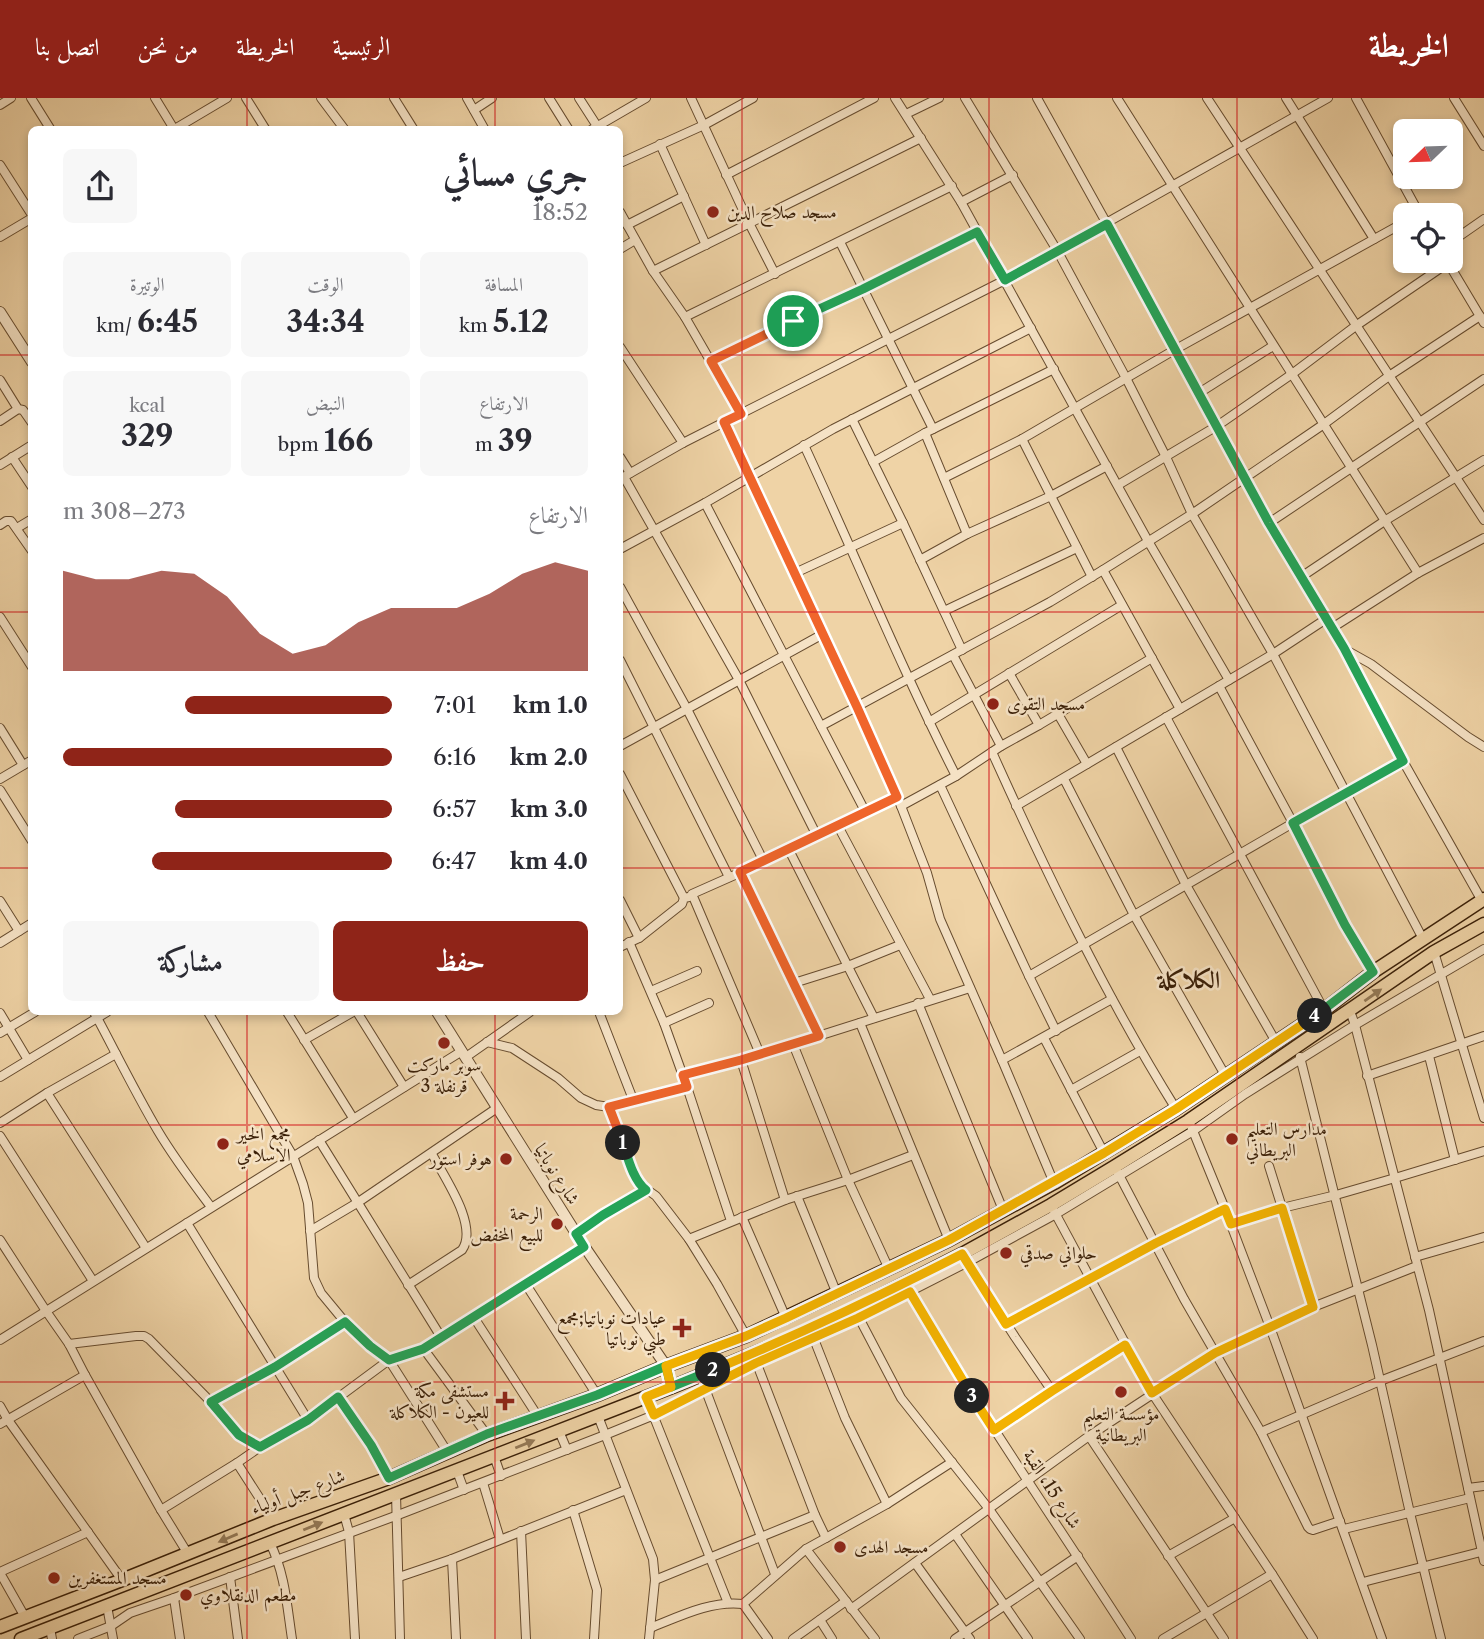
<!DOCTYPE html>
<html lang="ar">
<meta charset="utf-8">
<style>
body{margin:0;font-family:"Libre Caslon Text",Amiri,serif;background:#f7f7f7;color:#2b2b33;direction:rtl;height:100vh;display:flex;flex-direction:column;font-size:26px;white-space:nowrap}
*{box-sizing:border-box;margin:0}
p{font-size:23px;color:#7c7c81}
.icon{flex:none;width:38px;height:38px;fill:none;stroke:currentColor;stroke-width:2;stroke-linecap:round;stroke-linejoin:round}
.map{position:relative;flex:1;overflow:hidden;direction:ltr}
.drawer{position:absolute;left:28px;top:28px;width:595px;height:889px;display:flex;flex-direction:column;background:#fff;border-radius:10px;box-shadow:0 4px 10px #0003;direction:rtl}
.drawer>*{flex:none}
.needle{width:46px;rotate:247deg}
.controls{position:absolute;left:1393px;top:21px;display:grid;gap:14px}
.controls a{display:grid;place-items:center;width:70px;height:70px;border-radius:10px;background:#fff;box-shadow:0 4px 10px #0003;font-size:35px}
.pin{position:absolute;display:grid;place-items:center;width:60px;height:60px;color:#fff;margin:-30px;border:4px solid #fff;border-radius:50%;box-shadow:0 2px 7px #0007}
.km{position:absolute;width:35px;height:35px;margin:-18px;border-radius:50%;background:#222;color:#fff;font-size:19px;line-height:35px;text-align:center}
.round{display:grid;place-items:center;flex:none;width:74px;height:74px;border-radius:10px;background:#f7f7f7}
.head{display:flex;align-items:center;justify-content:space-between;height:119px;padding:0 35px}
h1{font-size:38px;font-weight:700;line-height:52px}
.metrics{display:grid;grid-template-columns:repeat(3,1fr);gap:10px;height:119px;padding:7px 35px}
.metrics div{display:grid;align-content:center;border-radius:10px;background:#f7f7f7;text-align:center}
.metrics b{font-size:30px;font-weight:700}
.metrics small{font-size:19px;font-weight:400}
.metrics p{font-size:19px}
.chart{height:196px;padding:14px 35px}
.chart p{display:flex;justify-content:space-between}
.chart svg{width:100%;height:126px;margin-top:7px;fill:#8f2418;opacity:.7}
.button{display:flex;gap:14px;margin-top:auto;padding:14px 35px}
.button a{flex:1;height:80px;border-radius:10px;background:#8f2418;color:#fff;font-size:28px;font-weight:700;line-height:80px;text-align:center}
.button a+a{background:#f7f7f7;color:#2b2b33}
ul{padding:0 35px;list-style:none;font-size:23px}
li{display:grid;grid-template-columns:112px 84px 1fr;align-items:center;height:52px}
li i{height:18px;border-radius:9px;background:#8f2418}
header{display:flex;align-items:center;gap:42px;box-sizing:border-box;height:98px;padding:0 35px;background:#8f2418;color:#fff}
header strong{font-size:33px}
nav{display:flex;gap:38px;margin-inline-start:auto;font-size:24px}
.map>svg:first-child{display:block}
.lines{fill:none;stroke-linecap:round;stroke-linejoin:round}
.minor-casing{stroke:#674c2f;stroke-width:10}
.tertiary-casing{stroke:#674c2f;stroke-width:12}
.primary-casing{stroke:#3a1f07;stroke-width:15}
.minor{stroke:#f5e2c5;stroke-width:8}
.tertiary{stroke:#f5e2c5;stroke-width:10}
.primary{stroke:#efd3a6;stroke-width:12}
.oneway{fill:#947956}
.split-1-casing{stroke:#fff;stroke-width:14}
.split-2-casing{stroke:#fff;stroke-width:14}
.split-3-casing{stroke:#fff;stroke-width:14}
.split-4-casing{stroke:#fff;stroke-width:14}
.split-5-casing{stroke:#fff;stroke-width:14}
.split-1{stroke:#f0652b;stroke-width:9}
.split-2{stroke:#22a559;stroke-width:9}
.split-3{stroke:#f5b400;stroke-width:9}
.split-4{stroke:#f5b400;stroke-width:9}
.split-5{stroke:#22a559;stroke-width:9}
.grid{fill:none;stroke:#d62828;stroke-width:2;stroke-opacity:0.55}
.poi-dot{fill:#8f2418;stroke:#f5e2c5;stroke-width:2.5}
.labels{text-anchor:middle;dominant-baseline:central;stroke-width:5;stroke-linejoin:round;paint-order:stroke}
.poi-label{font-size:18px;fill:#3a1f07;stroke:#f5e2c5;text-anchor:start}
.street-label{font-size:18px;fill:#3a1f07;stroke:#f5e2c5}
.district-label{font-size:24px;font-weight:bold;fill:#3a1f07;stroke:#f5e2c5}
</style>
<header>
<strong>الخريطة</strong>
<nav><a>الرئيسية</a><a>الخريطة</a><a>من نحن</a><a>اتصل بنا</a></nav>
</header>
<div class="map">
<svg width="1484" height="1541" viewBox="0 0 1484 1541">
<rect width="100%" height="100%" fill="#efd3a6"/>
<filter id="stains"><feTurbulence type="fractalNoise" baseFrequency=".00286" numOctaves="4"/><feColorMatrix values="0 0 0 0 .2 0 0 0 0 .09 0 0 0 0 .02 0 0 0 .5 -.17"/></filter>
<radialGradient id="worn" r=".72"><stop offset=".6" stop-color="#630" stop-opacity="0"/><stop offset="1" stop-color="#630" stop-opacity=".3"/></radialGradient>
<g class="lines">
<g class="minor-casing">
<g id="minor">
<path d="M31,0L51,32"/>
<path d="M155,0L174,31"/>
<path d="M246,0L266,32"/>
<path d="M321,0L345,32"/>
<path d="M394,0L414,32"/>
<path d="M467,0L485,32"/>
<path d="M549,0L569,32"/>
<path d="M579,0L597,28"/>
<path d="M691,0L749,125L775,176"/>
<path d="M895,0L961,104L1148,443L1229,582"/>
<path d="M965,0L1058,154L1126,280L1166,359L1192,416L1273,556L1423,841"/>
<path d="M1037,0L1107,126L1269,425L1344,550L1403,663L1482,803"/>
<path d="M1117,0L1418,475"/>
<path d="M1207,0L1484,422"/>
<path d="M1286,0L1374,141"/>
<path d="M1356,0L1420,117"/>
<path d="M1454,0L1484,48"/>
<path d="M0,7L11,0"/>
<path d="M474,12L492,0"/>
<path d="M906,16L939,0"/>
<path d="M173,32L227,0"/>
<path d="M591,32L646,0"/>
<path d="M660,46L706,147"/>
<path d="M620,65L704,27L753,0"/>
<path d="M0,67L32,117"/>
<path d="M726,77L874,0"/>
<path d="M961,104L1013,77"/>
<path d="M620,114L653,173L685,219L741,316"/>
<path d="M627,127L684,98"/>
<path d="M0,139L32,120"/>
<path d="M840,144L933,331"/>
<path d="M1451,144L1484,121"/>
<path d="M620,151L635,142"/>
<path d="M1447,163L1484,225"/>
<path d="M653,173L921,40"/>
<path d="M685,219L952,88"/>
<path d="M620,249L683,345"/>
<path d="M711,263L863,191L977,134"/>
<path d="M0,282L18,311L23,312L32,325"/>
<path d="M1199,295L1273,248"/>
<path d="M852,321L903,425L962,552"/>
<path d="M0,323L18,311"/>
<path d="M724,324L857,609L901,708L927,775L940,821L1002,962L1054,1085"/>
<path d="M925,335L967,436"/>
<path d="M1022,341L1092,479"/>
<path d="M804,347C855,457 901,570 956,678"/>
<path d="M12,359L32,389"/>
<path d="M620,359L630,375"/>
<path d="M873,364L925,335L1054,271"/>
<path d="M0,367L32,347"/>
<path d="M624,379L739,582L817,738"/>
<path d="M944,380L1022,341L1176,251L1405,124"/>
<path d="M620,381L683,345L1005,182L1328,0"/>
<path d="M1118,387L1217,328L1292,276L1357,227L1448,165"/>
<path d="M705,405L866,715"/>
<path d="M1269,425L1484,281"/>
<path d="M0,427L6,423H11L32,453"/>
<path d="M17,430L32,421"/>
<path d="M620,451L705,405L833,331L1031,230"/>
<path d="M920,462L967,436L1051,398L1107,368"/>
<path d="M1103,472L1180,611"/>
<path d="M795,475L903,425"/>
<path d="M1301,479L1386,422L1484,362"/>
<path d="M620,489L687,611L764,764"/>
<path d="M944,513L1077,450"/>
<path d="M0,519L32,569"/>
<path d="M1332,530L1418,475L1484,440"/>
<path d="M1346,552L1371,566L1468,639L1484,649"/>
<path d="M953,557L1001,648"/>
<path d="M620,562L729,779"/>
<path d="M1009,575L1039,627"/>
<path d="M1219,588L1293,725L1345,826L1373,874"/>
<path d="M1058,616L1087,666"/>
<path d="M1166,619L1324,912"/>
<path d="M929,624L1122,507"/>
<path d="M821,628L1050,504L1103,472L1192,416L1324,326L1389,278L1480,218"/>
<path d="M0,630L23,667"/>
<path d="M620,648L823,536"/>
<path d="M1116,649L1186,787L1276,944"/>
<path d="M992,654C1047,776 1105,897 1176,1011"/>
<path d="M620,676L684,800"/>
<path d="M0,681L32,662"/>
<path d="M1064,681L1134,817L1225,977"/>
<path d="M940,687L1029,878L1056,933"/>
<path d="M0,692L32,743"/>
<path d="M901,708L956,678L1001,648L1039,627L1152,560"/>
<path d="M1016,708L1273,556L1326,521"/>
<path d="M838,728L930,901"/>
<path d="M789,752L874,920"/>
<path d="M740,774L819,938"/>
<path d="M620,802L639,840"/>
<path d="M0,803L19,833"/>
<path d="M629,844L664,925L687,989L731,1123"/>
<path d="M0,845L32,825"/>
<path d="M620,849L639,840L682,806L684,800L689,799"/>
<path d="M1434,854L1484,1020"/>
<path d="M1029,878L1293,725L1403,663"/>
<path d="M794,885L848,868L900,847"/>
<path d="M651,893L697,873"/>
<path d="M918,905L1003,1112"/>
<path d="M1350,913L1355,927L1429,1212L1484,1463"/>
<path d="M94,914C115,953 135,994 158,1033C174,1060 193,1085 211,1109"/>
<path d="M208,914L293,1058L303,1086L308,1105L314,1180L321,1195L345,1224L370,1248L389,1262L448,1355"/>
<path d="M287,914L353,1020"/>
<path d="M357,914L404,989"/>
<path d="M599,914L634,1004"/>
<path d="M0,915L28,962"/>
<path d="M664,925L709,905"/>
<path d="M860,925L949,1142"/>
<path d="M0,935L35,914"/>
<path d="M1044,940L1104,1055"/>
<path d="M304,942L353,914"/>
<path d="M487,944L512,950L558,980L581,1000L596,1007L609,1009L687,989"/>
<path d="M793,946L848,1082L888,1169"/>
<path d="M760,956L692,796L764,764L897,700"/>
<path d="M1429,958L1455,1062"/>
<path d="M466,959L530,914"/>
<path d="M1300,959L1372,1247L1410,1415L1441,1541"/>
<path d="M741,962L785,1102"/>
<path d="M1002,962L1112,901"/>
<path d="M683,977L793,946L970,890"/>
<path d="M1367,978L1484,938"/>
<path d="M0,979L107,914"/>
<path d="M1071,992L1140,953"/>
<path d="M47,995L146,1150"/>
<path d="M609,1009L639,1086L656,1098L689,1141L717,1186L746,1238"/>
<path d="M0,1025L47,995L116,956"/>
<path d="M1191,1028L1225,1111L1270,1229L1382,1541"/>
<path d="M0,1038L93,1183"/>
<path d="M319,1042L441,1239"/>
<path d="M1269,1068L1313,1209"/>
<path d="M1118,1075L1184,1201L1261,1334L1308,1429L1310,1431L1313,1432L1340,1423"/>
<path d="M797,1098L837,1196"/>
<path d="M1054,1113L1152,1295L1272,1476L1313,1541"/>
<path d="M742,1119L786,1220"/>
<path d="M187,1125L308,1322"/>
<path d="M1231,1126L1282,1110L1336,1097L1395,1080L1484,1053"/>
<path d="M310,1133L357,1105L497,1010"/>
<path d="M576,1136L611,1112L646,1092"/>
<path d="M689,1141L785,1102L848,1082L913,1057"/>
<path d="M0,1142L46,1213L69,1246L85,1277L161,1412L188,1456"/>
<path d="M1415,1159L1484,1139"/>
<path d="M965,1161L1015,1239L1052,1293"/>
<path d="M525,1185L597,1297"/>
<path d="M408,1187L462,1152C479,1128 444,1079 432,1056"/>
<path d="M907,1190C977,1310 1056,1424 1131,1541"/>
<path d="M857,1216L901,1300L989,1411L1080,1541"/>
<path d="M473,1218L537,1317"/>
<path d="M1006,1226L1156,1145L1225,1111"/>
<path d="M812,1236L845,1320L887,1406"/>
<path d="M0,1242L462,953"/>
<path d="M69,1246L136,1238H144L149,1241L211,1304L239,1337L260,1349"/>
<path d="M423,1250L487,1337"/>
<path d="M755,1261L815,1417L826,1440"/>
<path d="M700,1277L775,1476"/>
<path d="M338,1299L371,1347L389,1380"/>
<path d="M646,1299L728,1505"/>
<path d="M211,1304L276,1269L345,1224"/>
<path d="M0,1308L8,1322L122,1482"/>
<path d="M598,1318L653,1461L655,1482L649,1541"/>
<path d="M0,1326L85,1277"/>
<path d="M994,1332L1052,1293L1125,1247"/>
<path d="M559,1333L567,1352"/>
<path d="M1261,1334L1380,1283L1484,1243"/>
<path d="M1089,1338L1224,1541"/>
<path d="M494,1358L501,1378"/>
<path d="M237,1365L273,1421"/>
<path d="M457,1373L464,1392"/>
<path d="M483,1385L500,1441"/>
<path d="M1468,1390L1484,1388"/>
<path d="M396,1396L400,1541"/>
<path d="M161,1412L237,1365L260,1349L308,1322L389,1262L423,1250L584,1148"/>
<path d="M573,1412L597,1492L594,1541"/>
<path d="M344,1416L349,1434L355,1541"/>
<path d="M1344,1431L1470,1400"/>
<path d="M521,1433L526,1541"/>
<path d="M955,1436L1028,1541"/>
<path d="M270,1445C285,1475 287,1508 292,1541"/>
<path d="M806,1451L875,1541"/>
<path d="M1168,1458L1235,1420"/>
<path d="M452,1461L456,1541"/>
<path d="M915,1465L970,1541"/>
<path d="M0,1474L88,1434"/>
<path d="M0,1475L25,1519"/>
<path d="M230,1479L238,1541"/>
<path d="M399,1479L452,1461L626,1392"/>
<path d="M655,1482L815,1417"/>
<path d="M1363,1484L1484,1453"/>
<path d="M174,1500L180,1541"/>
<path d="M743,1506L768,1541"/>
<path d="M107,1508L113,1541"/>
<path d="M851,1511L1089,1338L1215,1255L1313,1209L1417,1168"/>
<path d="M820,1522L832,1541"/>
<path d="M50,1530L52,1541"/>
<path d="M650,1530C678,1519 711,1502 743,1506L806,1451L887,1406L952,1364"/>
<path d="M78,1541L111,1528L130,1515L174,1500L398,1417L605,1337L654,1317L756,1265L858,1220L968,1164L1056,1116L1193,1033L1245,996L1355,927L1484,851"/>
<path d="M793,1541L846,1503"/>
<path d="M955,1541L1078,1458"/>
<path d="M1163,1541L1272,1476"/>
</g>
</g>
<g class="tertiary-casing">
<g id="tertiary">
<path d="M0,214L32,264"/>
<path d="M437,914L584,1148L666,1268L672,1289"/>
</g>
</g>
<g class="primary-casing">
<g id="primary">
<path d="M0,1529L122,1482L273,1421L389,1380L487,1337L597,1297L666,1268L746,1238L949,1142L1054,1085L1176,1011L1324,912L1373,874L1484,801"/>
<path d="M21,1541L672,1289L781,1244L854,1211L962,1156L1051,1107L1114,1069L1188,1023L1434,854L1484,826"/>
</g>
</g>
<use href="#minor" class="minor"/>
<use href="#tertiary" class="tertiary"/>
<use href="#primary" class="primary"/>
</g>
<defs><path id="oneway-solid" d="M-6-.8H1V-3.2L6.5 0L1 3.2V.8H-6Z" transform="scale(1.75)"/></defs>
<g class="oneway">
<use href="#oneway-solid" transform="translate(1373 897) rotate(-35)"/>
<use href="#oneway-solid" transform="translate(525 1346) rotate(-22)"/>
<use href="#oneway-solid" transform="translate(313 1428) rotate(-22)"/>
<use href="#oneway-solid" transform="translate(228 1440) rotate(157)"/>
</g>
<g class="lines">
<g class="split-1-casing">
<path id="split-1" d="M623,1045L609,1009L687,989L683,977L741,962L819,938L740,774L897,699L857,609L724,324L741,316L711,263L793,223"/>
</g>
<g class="split-2-casing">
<path id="split-2" d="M623,1045C628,1060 633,1082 646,1092L603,1117L576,1136L584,1149L423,1251L389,1262L370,1248L345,1224L275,1269L211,1304L239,1337L260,1349L308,1322L338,1299L371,1347L389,1380L487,1336L597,1297L666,1268L671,1289L713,1272"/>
</g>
<g class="split-3-casing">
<path id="split-3" d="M713,1272C798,1237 880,1198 962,1156L1006,1226L1156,1145L1225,1111L1231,1126L1282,1110L1313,1209L1215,1255L1152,1295L1125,1247L1052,1293L994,1332L972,1298"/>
</g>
<g class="split-4-casing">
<path id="split-4" d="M972,1298L910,1194L858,1220L756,1265L654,1317L646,1299L671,1289L666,1268L746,1238L786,1220L949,1142L1003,1112L1104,1055L1176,1011L1315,918"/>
</g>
<g class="split-5-casing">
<path id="split-5" d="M793,223L863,191L977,134L1005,182L1107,126L1269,425L1344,550L1403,663L1293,725L1345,827L1373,874L1315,918"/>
</g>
<use href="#split-1" class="split-1"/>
<use href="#split-2" class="split-2"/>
<use href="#split-3" class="split-3"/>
<use href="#split-4" class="split-4"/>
<use href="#split-5" class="split-5"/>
</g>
<path class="grid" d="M247,0V32M495,0V32M742,0V1541M989,0V1541M1237,0V1541M0,257H32M620,257H1484M0,514H32M620,514H1484M0,770H32M620,770H1484M247,914V1541M495,914V1541M0,1027H1484M0,1284H1484"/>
<g class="poi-dot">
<circle cx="713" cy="114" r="7"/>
<circle cx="993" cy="606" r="7"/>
<circle cx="444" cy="945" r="7"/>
<circle cx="1232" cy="1041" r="7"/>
<circle cx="223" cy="1046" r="7"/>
<circle cx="506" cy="1061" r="7"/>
<circle cx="557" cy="1126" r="7"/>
<circle cx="1006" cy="1155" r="7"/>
<path d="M678.5 1219.5h7v7h7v7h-7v7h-7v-7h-7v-7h7z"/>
<circle cx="1121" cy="1294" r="7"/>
<path d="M501.5 1292.5h7v7h7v7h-7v7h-7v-7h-7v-7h7z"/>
<circle cx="840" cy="1449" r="7"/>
<circle cx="54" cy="1480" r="7"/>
<circle cx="186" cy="1497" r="7"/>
</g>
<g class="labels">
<g class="poi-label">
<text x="727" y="114">مسجد صلاح الدين</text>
<text x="1007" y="606">مسجد التقوى</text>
<text x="444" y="967" text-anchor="middle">سوبر ماركت<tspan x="444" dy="21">قرنفلة 3</tspan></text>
<text x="1246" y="1031">مدارس التعليم<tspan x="1246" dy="21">البريطاني</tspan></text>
<text x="237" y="1036">مجمع الخير<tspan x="237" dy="21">الاسلامي</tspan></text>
<text x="492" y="1061" text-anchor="end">هوفر استور</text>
<text x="543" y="1116" text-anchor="end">الرحمة<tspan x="543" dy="21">للبيع المخفض</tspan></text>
<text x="1020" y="1155">حلواني صدقي</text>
<text x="666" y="1220" text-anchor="end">عيادات نوباتيا;مجمع<tspan x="666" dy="21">طبي نوباتيا</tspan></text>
<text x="489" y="1293" text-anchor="end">مستشفى مكة<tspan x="489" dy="21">للعيون - الكلاكلة</tspan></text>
<text x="1121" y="1316" text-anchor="middle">مؤسسة التعليم<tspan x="1121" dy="21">البريطانية</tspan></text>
<text x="854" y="1449">مسجد الهدى</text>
<text x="68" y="1480">مسجد المستغفرين</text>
<text x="200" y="1497">مطعم الدنقلاوي</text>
</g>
<g class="street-label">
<text transform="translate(557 1076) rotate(58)">شارع نوباتيا</text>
<text transform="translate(1052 1391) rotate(57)">شارع 15، القبة</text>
<text transform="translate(298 1394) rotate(-20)">شارع جبل أولياء</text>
</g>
<g class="district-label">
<text x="1189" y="881">الكلاكلة</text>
</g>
</g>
<rect width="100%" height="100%" filter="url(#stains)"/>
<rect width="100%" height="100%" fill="url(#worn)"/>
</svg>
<div class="controls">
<a><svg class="needle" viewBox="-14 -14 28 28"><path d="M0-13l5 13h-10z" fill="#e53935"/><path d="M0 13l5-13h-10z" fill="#7c7c81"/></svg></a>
<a><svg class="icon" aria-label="locate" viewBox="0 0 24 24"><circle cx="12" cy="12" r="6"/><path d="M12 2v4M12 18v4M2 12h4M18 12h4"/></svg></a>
</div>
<div class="pin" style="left:793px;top:223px;background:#1e9e55"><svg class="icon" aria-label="arrive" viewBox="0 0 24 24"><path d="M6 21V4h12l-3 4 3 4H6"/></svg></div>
<b class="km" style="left:623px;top:1045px">1</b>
<b class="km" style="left:713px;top:1272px">2</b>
<b class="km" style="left:972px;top:1298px">3</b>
<b class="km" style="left:1315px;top:918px">4</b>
<section class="drawer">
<div class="head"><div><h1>جري مسائي</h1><p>18:52</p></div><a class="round"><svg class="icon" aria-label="share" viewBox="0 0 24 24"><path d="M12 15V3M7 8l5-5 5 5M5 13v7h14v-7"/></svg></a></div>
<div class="metrics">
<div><p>المسافة</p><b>5.12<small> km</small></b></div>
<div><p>الوقت</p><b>34:34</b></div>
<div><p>الوتيرة</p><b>6:45<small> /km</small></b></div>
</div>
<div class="metrics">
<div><p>الارتفاع</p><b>39<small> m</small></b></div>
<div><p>النبض</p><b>166<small> bpm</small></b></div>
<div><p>kcal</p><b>329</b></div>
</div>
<div class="chart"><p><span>الارتفاع</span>273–308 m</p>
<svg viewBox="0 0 160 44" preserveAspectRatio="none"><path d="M0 44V9L10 12L20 12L30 9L40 10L50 18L60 31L70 38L80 35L90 27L100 22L110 22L120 22L130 17L140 10L150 6L160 9V44z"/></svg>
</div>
<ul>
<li><b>1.0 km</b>7:01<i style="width:63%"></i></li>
<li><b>2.0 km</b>6:16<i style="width:100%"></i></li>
<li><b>3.0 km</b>6:57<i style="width:66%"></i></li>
<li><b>4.0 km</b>6:47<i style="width:73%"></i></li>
</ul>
<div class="button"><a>حفظ</a><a>مشاركة</a></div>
</section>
</div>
